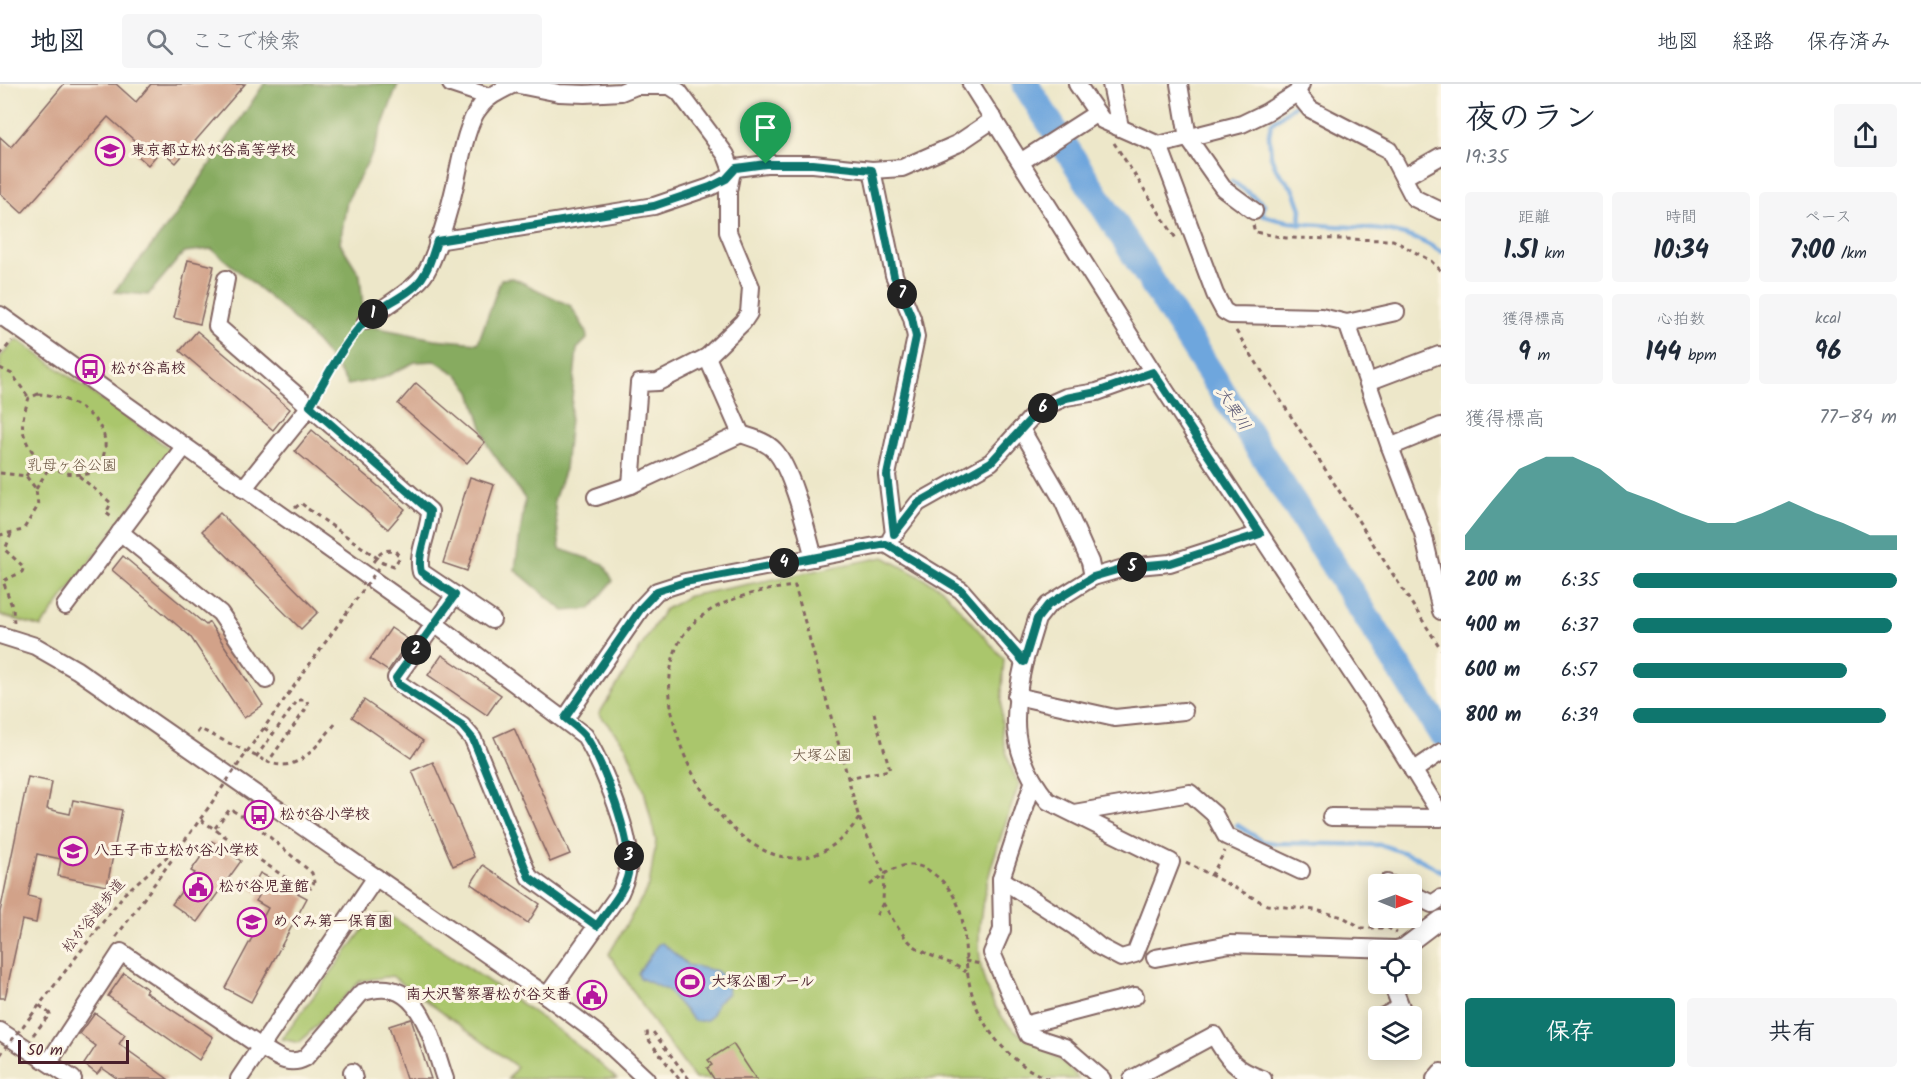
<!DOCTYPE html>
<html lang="ja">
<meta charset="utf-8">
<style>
body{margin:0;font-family:Kalam,"Klee One",sans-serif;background:#f6f6f7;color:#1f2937;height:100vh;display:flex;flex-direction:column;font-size:22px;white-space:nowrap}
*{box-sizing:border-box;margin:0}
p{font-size:20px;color:#747a83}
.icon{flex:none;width:33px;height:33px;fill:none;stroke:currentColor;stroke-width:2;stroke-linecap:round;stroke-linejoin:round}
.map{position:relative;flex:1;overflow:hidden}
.sheet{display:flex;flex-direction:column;background:#fff;width:480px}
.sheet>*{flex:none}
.needle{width:39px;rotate:91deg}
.buttons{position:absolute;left:1368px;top:790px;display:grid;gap:12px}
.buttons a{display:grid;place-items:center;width:54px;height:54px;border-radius:6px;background:#fff;box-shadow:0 3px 15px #0003;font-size:30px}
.scale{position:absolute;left:18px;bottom:15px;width:111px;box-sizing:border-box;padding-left:6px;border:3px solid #4a1f2b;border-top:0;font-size:16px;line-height:21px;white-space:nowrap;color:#4a1f2b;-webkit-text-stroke:4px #fcf5e5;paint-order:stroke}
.pin{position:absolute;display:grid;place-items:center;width:51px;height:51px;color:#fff;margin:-62px -26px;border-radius:50% 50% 50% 0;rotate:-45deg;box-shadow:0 0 6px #0007}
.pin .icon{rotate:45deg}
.km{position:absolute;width:30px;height:30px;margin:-15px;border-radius:50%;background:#222;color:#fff;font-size:16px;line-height:30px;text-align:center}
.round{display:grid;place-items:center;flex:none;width:63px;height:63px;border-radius:6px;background:#f6f6f7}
.overview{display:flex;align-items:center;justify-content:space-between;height:102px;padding:0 24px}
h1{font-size:33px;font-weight:800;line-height:45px}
.figures{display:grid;grid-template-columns:repeat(3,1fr);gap:9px;height:102px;padding:6px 24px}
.figures div{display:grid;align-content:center;border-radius:6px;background:#f6f6f7;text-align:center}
.figures b{font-size:26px;font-weight:800}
.figures small{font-size:16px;font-weight:400}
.figures p{font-size:16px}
.chart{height:168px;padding:12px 24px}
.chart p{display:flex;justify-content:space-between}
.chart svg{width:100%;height:108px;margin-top:6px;fill:#0f766e;opacity:.7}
.action{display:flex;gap:12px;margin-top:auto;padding:12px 24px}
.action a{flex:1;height:69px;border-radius:6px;background:#0f766e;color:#fff;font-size:24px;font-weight:800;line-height:69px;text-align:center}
.action a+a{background:#f6f6f7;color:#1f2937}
ul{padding:0 24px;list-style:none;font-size:20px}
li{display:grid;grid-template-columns:96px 72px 1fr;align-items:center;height:45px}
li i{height:15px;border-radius:8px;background:#0f766e}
header{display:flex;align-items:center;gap:36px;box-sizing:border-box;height:84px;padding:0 30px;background:#fff;border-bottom:2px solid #e0e1e3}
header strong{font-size:28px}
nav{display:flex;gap:33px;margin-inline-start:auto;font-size:21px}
.search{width:420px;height:54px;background:#f6f6f7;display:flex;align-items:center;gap:15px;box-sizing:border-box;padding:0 21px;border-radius:6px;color:#747a83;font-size:22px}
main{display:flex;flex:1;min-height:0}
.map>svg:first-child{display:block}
.green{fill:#aac66c;stroke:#7a724c;stroke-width:1.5}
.forest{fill:#87ab60;stroke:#686546;stroke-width:1.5}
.water{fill:#6ea6dd;stroke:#5c6284;stroke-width:1.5}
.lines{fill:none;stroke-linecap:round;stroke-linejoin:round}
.stream{stroke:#6ea6dd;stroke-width:4.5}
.river{stroke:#6ea6dd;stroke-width:27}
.building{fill:#d2a289}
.minor-casing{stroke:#836562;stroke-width:20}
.path{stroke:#836562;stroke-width:3;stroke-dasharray:4.5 4.5;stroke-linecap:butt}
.minor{stroke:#fff;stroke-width:16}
.path-bridge{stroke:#836562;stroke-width:3;stroke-dasharray:4.5 4.5;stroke-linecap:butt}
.route-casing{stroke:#fff;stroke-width:12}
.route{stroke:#0f766e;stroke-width:8}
.labels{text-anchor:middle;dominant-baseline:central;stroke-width:6;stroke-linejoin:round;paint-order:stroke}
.poi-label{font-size:15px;font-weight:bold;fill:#4a1f2b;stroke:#fcf5e5;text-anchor:start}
.park-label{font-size:15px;fill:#67513e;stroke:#fcf5e5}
.street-label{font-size:15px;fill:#4a1f2b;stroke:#fcf5e5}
.water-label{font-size:16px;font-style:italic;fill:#585572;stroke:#fcf5e5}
</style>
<header>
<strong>地図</strong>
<div class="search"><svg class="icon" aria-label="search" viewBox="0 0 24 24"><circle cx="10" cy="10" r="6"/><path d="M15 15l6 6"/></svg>ここで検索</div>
<nav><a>地図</a><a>経路</a><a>保存済み</a></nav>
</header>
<main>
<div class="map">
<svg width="1441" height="995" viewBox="0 0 1441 995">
<rect width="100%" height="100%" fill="#fcf5e5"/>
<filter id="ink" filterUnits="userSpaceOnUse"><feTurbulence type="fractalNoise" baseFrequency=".0167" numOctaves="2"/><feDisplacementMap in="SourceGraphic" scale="12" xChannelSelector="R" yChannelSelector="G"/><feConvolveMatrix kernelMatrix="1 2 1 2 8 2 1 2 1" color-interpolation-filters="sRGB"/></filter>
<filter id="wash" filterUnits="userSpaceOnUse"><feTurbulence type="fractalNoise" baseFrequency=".008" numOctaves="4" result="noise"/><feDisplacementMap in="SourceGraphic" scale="24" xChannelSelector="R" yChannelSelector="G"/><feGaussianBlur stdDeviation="1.35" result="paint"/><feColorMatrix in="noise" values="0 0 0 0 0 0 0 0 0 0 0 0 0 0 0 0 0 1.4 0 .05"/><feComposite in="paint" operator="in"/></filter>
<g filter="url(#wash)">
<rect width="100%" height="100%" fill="#ede7c9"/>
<g class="green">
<path d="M17,255L173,367L41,543L0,531V273Z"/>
<path d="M884,473L941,504L1004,575C1001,620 996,660 1019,700C995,773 949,871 1007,939C1019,953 1042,961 1056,973C1064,979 1072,988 1079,995H695L657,944L609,870L649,802L656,757L644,706L626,662L599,630L664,526L689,512Z"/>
<path d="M388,830C465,883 548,932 617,995H508L517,983L392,892L360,897L299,959L282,955L373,832Z"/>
</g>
<path class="forest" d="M264,0H398L372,70L347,117L340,159L360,191L363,224L373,243L434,255L478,259L501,195L513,194L571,222L586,247L587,255L577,265L565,385L554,416L560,465L604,480L613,497L590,525L564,527L515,486L525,415L488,362L471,308L459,292L436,277L415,278L383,294L348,301C314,244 262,208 212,165L184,168L148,211L114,208L174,134Z"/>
<path class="water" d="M662,859L688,881L717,887L727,896L728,909C725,913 719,916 717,920C710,933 712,938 694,937L667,906L640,894L638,889L658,860Z"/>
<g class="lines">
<g class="stream">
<path d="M1297,19L1271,40L1269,51L1271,72L1276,85L1294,106L1301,125L1300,141"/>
<path d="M1232,97L1264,120L1262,131C1321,151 1388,131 1441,168"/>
<path d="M1237,741L1262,757L1274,759L1382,761L1416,773L1441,787"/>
</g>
<path class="river" d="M1025,0L1441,649"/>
</g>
<g id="blocks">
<g class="building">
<path d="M64,0H116L136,18L151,0H245L176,79L161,66L148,81L136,70L142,63L108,33L22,129L0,109V53L11,63Z"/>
<path d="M188,176L214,182L200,240L174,234Z"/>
<path d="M197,247L290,325L273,346L180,267Z"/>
<path d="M416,299L485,358L467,379L398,320Z"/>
<path d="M312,346L405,425L388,445L295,367Z"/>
<path d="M470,393L494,401L467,487L443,479Z"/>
<path d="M220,429L318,528L301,545L202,447Z"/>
<path d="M123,472L206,541L209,538L263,621L244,634L190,552L112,486Z"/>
<path d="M391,544L409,556L388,587L370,575Z"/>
<path d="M442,571L501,611L487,631L428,591Z"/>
<path d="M364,616L423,657L411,674L352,633Z"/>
<path d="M514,644L570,770L550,778L494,653Z"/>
<path d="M433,678L474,773L453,782L412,687Z"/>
<path d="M28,693L52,698L47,725L70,730L73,716L122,726L107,802L58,792L61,775L37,770L28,812L40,815L36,839L22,836L5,914H0V828Z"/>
<path d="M212,757L241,777L197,838L172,820L195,789L191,787Z"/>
<path d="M483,781L540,820L528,839L471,800Z"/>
<path d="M260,789L307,814L251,918L225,904L268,824L256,817L260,810L251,805Z"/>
<path d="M124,889L147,905L145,908L213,953L199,976L108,912Z"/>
<path d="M95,929L125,951L119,960L168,995H118L102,984L97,990L84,980L96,962L80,950Z"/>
<path d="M411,935L431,995H406L389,942Z"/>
<path d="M733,960L756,995H714L707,984L712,981L708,976Z"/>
</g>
</g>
</g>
<g filter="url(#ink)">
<use href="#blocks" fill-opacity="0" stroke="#836562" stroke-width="1.5"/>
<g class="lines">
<g class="minor-casing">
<g id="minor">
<path d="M451,0L490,13"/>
<path d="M514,0L559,9L585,10L621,8L636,2H670L679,8L726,71L732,87L728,107V148L751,203L749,229L743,238L707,273L658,298L639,299L631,401"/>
<path d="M971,0L1153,288L1371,618L1441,731"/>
<path d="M1077,0L1102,36L1159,61L1242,40L1267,28L1297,9L1301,0"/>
<path d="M1111,0L1120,43"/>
<path d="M1179,0L1188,54L1223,104L1254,127"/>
<path d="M1297,9L1310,25L1389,66L1414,114L1441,127"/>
<path d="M1159,61L1215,210L1224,227L1231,231L1321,233L1347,239L1396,228"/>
<path d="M1022,77L1097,29"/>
<path d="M872,86L894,191L912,234L916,253L887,391L894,450"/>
<path d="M1404,93L1441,72"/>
<path d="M437,157L654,122L710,103L726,95L736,84L766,80H813L872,86L902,84L957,60L994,35"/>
<path d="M226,195L217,242L430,427C430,446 416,470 421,488L492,536"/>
<path d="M0,231L435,540L585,652C601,678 628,743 629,773C629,787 625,797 620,809L547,912"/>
<path d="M366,237C383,223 416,205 426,188C437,169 450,123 455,101C460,80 466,39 480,23C488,12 502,6 514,0"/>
<path d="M1347,239L1390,363L1423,449L1441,527"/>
<path d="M707,273L741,350"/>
<path d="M1368,298L1439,271"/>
<path d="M1021,345L1063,417L1090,478L1093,493"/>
<path d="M1390,363L1441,342"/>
<path d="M243,405L310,322"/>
<path d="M596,413L631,401L741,350C752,354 766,357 774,366C792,384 807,448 814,474"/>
<path d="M120,448L220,529L266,596"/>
<path d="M891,454L918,419L991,378L1039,325L1066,313L1097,308L1153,288"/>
<path d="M455,511L396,594L398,599L462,642L473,655L529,793L597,842"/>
<path d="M65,522L184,363"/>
<path d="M0,551L35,562L77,586L547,912L599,951L646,995"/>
<path d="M1024,578L1037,535L1048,521L1093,493L1127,483L1170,479L1260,450"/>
<path d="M1016,612L1115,634L1184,627"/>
<path d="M565,635L642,523L657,507L685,498L886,460L961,506L1024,578C1011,633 1010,671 1048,717L1171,778L1135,870L1121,874L1100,863L1074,842L1001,795"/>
<path d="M1413,687L1441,668"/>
<path d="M1033,699L1001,795L1002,846L992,869L1028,951L1065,963L1102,995"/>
<path d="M1074,729L1190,709L1214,730L1226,752L1301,787"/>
<path d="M1331,733L1441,734"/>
<path d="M1387,799L1392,801"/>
<path d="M1412,810L1432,820L1441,814"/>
<path d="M1155,874L1230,860L1396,865L1404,863L1441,835"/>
<path d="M1382,933L1401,923L1392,900"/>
<path d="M1024,941L1135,912"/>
<path d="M0,947L73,995"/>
<path d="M49,978L121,868L261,963C276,972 288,983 305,974L361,909C420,887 431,955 445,995"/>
<path d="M352,988L354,995"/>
<path d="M239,995L376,793"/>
<path d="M1132,995L1214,951C1227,975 1236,987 1263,995"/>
<path d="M1435,995L1441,988"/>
</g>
</g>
<g class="path">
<path d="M1114,59L1177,156"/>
<path d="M1253,141L1255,148L1286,154L1393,156L1431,177L1441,187"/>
<path d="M1236,247L1441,565"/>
<path d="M0,271L12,257"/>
<path d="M0,284L12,290L29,314"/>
<path d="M38,310C67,310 116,336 103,373C101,378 95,384 92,389C64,396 28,377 23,346C21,336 26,323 29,314Z"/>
<path d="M317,310L340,268L357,247"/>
<path d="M0,389L26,392L36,405L38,422L23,446L0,451"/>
<path d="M26,392L37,374"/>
<path d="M79,392L111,419L106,429L113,434"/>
<path d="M36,405L50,382"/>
<path d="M295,424L301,419L308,425"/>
<path d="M11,450L5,466L24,483L22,488L3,497L13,525L14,539"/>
<path d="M373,478C379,470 384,464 395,467L400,473L394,482L383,478"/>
<path d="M264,644L273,650L298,616H307L308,622L268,678C300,691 318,659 337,638"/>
<path d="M197,649L200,645L268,678"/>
<path d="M256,655L350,524"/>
<path d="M256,673L273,650"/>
<path d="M847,694L890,686L874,629"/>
<path d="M859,734C766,868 619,629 687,546C712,516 758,506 795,502L859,734L884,789L883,819L876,832"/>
<path d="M201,736L298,802L311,804L314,798L312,789L252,738L254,734"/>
<path d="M215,744L230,725L252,738"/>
<path d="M1186,778L1267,821L1315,826L1343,833L1362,844H1388L1397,849"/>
<path d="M1211,792L1225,767"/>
<path d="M870,801C888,786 909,772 931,788C978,821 957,865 973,913C984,948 1013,981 1048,995"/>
<path d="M883,819C893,835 902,855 919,865C934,875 951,877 966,888"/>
<path d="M116,853L181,763"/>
<path d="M965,877L981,880"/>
<path d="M31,932L125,809L183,759L206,727"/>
<path d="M33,951L50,930L39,921"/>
<path d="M679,995L648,955L647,949L653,948L689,995"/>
</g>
<use href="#minor" class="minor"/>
<g class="path-bridge">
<path d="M308,425L383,478L350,524"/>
<path d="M206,727L256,655"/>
<path d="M0,971L31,932"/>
</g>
</g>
</g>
<g class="lines" filter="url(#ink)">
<g class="route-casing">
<path id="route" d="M766,80H813L872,86L894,192L912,234L916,253L887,391L894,450L918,419L991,378L1039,326L1066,314L1097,308L1153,288L1260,450L1170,479L1127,483L1093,493L1048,521L1037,535L1024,578L961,506L886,460L685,498L657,507L642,523L565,634C572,640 581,646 586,653C603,677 634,761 628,790C624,809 607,826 597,842L529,793L473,655L462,642L398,600L396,594L455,511L421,488C416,470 430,446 430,427L310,322C327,293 342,261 366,236C380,222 401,215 415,202C428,190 432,172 437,157L654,122L710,103L726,95L736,84Z"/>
</g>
<use href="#route" class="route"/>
</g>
<defs>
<g id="school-ring" transform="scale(1.5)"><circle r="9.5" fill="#fcf5e5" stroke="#b5179e" stroke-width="1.5"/><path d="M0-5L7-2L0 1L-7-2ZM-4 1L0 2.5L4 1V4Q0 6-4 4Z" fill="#b5179e"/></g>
<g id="bus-ring" transform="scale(1.5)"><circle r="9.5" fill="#fcf5e5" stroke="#b5179e" stroke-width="1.5"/><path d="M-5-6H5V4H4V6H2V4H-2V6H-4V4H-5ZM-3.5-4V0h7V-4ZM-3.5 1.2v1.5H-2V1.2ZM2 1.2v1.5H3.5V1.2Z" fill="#b5179e"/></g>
<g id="civic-ring" transform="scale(1.5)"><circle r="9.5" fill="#fcf5e5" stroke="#b5179e" stroke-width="1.5"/><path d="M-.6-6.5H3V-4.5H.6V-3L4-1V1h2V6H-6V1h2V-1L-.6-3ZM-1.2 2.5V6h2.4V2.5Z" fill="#b5179e"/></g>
<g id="stadium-ring" transform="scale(1.5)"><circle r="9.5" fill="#fcf5e5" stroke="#b5179e" stroke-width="1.5"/><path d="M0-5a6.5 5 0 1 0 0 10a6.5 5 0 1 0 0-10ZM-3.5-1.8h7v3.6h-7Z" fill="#b5179e"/></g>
</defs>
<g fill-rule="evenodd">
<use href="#school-ring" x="110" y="67"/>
<use href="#bus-ring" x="90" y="285"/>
<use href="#bus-ring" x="259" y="731"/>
<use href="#school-ring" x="73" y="767"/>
<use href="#civic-ring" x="198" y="803"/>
<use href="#school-ring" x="252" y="838"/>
<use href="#stadium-ring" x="690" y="898"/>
<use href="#civic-ring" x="592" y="911"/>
</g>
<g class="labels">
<g class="poi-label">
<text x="131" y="67">東京都立松が谷高等学校</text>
<text x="111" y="285">松が谷高校</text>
<text x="280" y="731">松が谷小学校</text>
<text x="94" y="767">八王子市立松が谷小学校</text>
<text x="219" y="803">松が谷児童館</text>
<text x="273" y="838">めぐみ第一保育園</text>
<text x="711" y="898">大塚公園プール</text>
<text x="571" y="911" text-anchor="end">南大沢警察署松が谷交番</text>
</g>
<g class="park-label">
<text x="72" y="382">乳母ヶ谷公園</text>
<text x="822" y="672">大塚公園</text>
</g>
<g class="street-label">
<text transform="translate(94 832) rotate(-51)">松が谷遊歩道</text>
</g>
<g class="water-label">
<text transform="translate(1233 325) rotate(57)">大栗川</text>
</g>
</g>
</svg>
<div class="buttons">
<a><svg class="needle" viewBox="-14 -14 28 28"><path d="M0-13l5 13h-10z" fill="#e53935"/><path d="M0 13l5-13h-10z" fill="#747a83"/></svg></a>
<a><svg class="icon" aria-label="locate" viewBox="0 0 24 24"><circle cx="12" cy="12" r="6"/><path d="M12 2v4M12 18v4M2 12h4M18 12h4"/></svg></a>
<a><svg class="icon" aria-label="layers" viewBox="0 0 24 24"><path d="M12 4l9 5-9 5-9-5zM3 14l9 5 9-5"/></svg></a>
</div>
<div class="scale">50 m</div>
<div class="pin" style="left:766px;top:80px;background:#1e9e55"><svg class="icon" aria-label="arrive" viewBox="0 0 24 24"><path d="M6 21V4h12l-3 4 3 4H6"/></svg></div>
<b class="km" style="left:373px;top:230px">1</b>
<b class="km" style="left:416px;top:566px">2</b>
<b class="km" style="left:629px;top:772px">3</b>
<b class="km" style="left:784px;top:479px">4</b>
<b class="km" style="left:1132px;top:483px">5</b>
<b class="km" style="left:1043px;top:324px">6</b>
<b class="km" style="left:902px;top:210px">7</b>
</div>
<section class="sheet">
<div class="overview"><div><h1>夜のラン</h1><p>19:35</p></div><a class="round"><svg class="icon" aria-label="share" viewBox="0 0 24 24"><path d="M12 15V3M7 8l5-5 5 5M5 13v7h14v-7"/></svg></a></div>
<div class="figures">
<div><p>距離</p><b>1.51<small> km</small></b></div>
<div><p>時間</p><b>10:34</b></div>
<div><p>ペース</p><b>7:00<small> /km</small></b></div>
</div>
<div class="figures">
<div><p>獲得標高</p><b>9<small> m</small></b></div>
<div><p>心拍数</p><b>144<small> bpm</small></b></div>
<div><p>kcal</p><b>96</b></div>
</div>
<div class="chart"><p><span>獲得標高</span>77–84 m</p>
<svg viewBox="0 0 160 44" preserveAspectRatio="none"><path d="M0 44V38L10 24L20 11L30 6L40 6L50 11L60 20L70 24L80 29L90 33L100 33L110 29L120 24L130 29L140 33L150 38L160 38V44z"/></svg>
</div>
<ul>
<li><b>200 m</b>6:35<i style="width:100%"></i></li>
<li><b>400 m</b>6:37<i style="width:98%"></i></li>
<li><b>600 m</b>6:57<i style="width:81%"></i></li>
<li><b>800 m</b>6:39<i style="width:96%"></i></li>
</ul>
<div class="action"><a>保存</a><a>共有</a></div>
</section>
</main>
